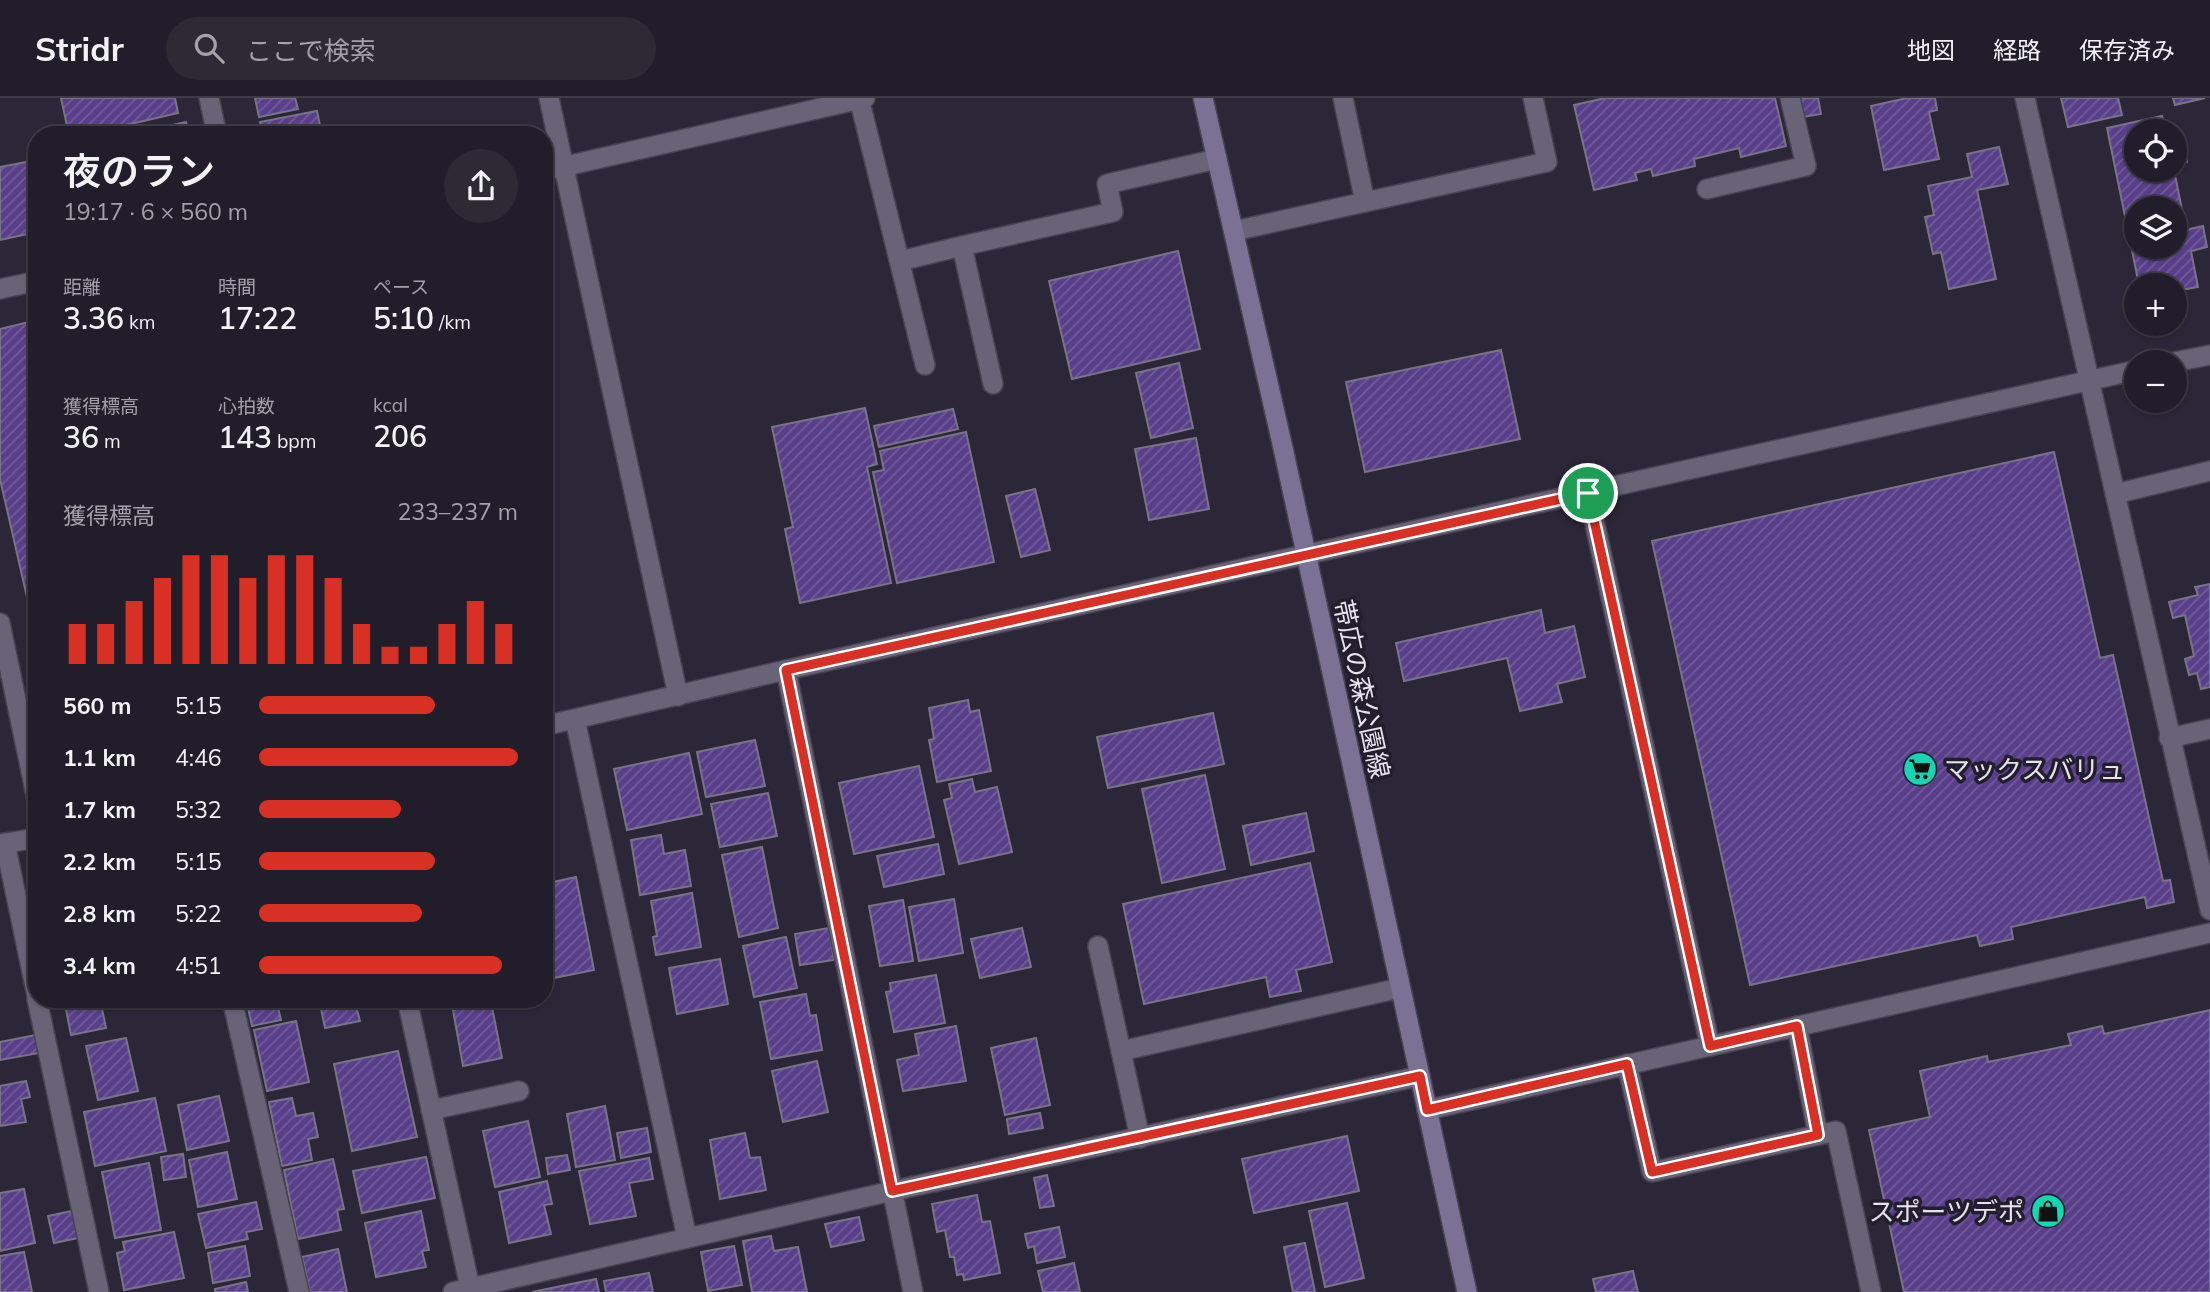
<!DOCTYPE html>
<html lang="ja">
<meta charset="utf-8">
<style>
body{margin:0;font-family:Mulish,"Noto Sans JP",sans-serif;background:#2d2a36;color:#f1f3f6;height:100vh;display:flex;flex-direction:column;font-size:26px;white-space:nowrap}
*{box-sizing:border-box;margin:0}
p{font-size:23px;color:#a2a2a8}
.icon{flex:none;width:38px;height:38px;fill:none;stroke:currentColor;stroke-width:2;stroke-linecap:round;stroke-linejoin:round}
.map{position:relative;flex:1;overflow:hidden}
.panel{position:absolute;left:28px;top:28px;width:525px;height:882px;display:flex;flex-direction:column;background:#211d2a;border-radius:28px;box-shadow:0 2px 5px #0004,0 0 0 2px #3e3b47}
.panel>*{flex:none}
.tools{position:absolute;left:2124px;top:21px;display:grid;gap:14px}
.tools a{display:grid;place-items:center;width:63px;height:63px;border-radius:50%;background:#211d2a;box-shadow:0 2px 5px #0004,0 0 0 2px #3e3b47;font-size:35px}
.pin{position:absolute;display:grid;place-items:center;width:60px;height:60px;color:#fff;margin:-30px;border:4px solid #fff;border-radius:50%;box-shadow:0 2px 7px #0007}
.round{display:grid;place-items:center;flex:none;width:74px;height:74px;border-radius:37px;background:#2d2a36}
.headline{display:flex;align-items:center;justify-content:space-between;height:119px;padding:0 35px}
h1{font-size:38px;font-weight:600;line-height:52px}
.figures{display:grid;grid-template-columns:repeat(3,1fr);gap:10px;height:119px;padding:7px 35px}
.figures div{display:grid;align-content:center}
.figures b{font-size:30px;font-weight:600}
.figures small{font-size:19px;font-weight:400}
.figures p{font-size:19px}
.chart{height:196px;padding:14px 35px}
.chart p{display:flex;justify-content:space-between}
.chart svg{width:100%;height:126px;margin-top:7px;stroke:#d93025;stroke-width:6}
ul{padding:0 35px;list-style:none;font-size:23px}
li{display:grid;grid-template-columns:112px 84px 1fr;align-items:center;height:52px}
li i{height:18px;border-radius:9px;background:#d93025}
header{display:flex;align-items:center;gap:42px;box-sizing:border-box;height:98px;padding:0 35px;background:#211d2a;border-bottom:2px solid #3e3b47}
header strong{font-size:33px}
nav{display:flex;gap:38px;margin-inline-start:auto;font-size:24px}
.search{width:490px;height:63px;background:#2d2a36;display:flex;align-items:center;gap:18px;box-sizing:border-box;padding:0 24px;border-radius:38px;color:#a2a2a8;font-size:26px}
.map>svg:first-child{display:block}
.building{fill:url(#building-hatch);stroke:#787387;stroke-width:2;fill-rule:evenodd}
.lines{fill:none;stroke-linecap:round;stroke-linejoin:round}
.service-casing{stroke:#474351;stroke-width:22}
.minor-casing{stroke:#474351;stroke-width:22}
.tertiary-casing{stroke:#474351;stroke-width:22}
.secondary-casing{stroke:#474351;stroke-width:22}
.service{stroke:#686377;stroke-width:19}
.minor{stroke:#686377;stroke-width:19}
.tertiary{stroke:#686377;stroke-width:19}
.secondary{stroke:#7b7194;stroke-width:19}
.route-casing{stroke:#fff;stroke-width:14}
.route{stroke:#d93025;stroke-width:9}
.labels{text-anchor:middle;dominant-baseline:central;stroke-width:7;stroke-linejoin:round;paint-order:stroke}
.street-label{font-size:26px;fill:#e6e3ee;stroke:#221e2e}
.poi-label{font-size:26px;fill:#e6e3ee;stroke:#221e2e;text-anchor:start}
</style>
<header>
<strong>Stridr</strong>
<div class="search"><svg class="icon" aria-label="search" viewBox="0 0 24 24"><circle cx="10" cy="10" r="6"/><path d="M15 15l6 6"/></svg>ここで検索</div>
<nav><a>地図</a><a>経路</a><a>保存済み</a></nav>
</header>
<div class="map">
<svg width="2210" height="1194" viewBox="0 0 2210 1194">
<defs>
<pattern id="building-hatch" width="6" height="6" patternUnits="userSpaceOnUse" patternTransform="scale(1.75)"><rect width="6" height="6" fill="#593f8a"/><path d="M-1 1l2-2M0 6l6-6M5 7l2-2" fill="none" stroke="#715b9b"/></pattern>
</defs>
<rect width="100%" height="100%" fill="#2c2738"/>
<g class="building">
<path d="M61,0H175L178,15L83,37H69Z"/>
<path d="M255,0H295L298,11L259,19Z"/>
<path d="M1605,0H1775L1786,48L1741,59L1739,50L1694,61L1695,68L1653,78L1651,71L1635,75L1637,82L1594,92L1574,7Z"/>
<path d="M1798,0H1818L1821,16L1802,19Z"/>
<path d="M1907,0H1935L1937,12L1929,14L1939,61L1884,72L1871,8Z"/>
<path d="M2061,0H2118L2122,17L2068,29Z"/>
<path d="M2173,0H2205L2175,7Z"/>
<path d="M317,13L322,37H263L260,24Z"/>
<path d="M2162,18L2166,33H2137V72H2174L2186,132L2203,128L2207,149L2191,153L2198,189L2175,193V187H2139L2107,30ZM2137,110H2175V149H2137Z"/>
<path d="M186,24L189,37H144L143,34Z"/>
<path d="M2184,45L2187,64L2175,66V47Z"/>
<path d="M1999,49L2008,86L1977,92L1996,181L1949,191L1941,154L1933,156L1925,119L1934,117L1928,88L1972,79L1967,56Z"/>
<path d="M37,62V134L0,142V69Z"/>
<path d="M1178,153L1200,251L1072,281L1049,183Z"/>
<path d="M37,222V543L0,381V231Z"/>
<path d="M1501,252L1520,341L1365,374L1346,284Z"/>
<path d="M1179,265L1193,330L1151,340L1136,275Z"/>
<path d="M865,310L877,366L867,369L891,485L800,505L785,431L793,429L772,329Z"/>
<path d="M953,311L958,331L879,349L874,328Z"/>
<path d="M966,334L994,464L897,485L873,374L884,372L880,353Z"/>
<path d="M1196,340L1209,411L1149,422L1135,351Z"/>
<path d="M2054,354L2100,560L2113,557L2163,783L2170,782L2174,804L2147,810L2145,799L2011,829L2013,841L1980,848L1977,837L1750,887L1652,443Z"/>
<path d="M1035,391L1050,452L1021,459L1006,398Z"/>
<path d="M2210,486V589L2201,591L2197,575L2189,577L2185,561L2194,558L2185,517L2173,520L2169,504L2198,497L2195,489Z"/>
<path d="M1541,512L1545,535L1574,528L1585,579L1557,586L1562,604L1520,613L1507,560L1404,583L1396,545Z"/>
<path d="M968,602L970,614L979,612L991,673L937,684L929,642L934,641L929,610Z"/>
<path d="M1213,615L1224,666L1108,690L1097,639Z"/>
<path d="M755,642L765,688L706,699L697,654Z"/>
<path d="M689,655L702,716L627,732L614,671Z"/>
<path d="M919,668L934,739L854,756L839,685Z"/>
<path d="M1205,677L1225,771L1162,785L1142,691Z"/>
<path d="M972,681L975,694L997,689L1012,754L959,766L944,702L952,700L949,686Z"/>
<path d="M768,695L777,738L720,749L711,706Z"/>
<path d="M1306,715L1314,753L1251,767L1243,728Z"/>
<path d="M661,737L664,756L685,752L691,788L640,797L631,742Z"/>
<path d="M938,746L944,776L884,789L877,758Z"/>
<path d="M762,749L778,830L739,839L722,757Z"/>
<path d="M1310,765L1332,864L1296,872L1301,893L1270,899L1266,879L1144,906L1123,806Z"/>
<path d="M576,779L594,872L544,882V786Z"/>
<path d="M692,795L701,849L656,857L653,839L657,838L651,803Z"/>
<path d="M954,801L963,855L919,863L909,809Z"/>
<path d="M903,802L913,863L880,868L869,808Z"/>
<path d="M829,830L834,862L800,867L795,836Z"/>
<path d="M1022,830L1031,869L980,880L971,841Z"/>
<path d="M786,839L797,890L754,899L743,848Z"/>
<path d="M720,861L728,906L677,916L669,870Z"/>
<path d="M936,877L945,925L894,934L886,894L891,893L890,885Z"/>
<path d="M806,896L810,918L816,917L822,952L771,961L760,904Z"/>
<path d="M64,901H100L106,930L71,937Z"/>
<path d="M246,901H276L281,922L252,928Z"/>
<path d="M319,901H362L363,906L356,908L360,923L325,930Z"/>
<path d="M491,904L502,960L463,968L453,912Z"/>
<path d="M2210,912V1194H1904L1869,1032L1930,1019L1920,973L1987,958L1988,964L2071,947L2068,936L2102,928L2104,936Z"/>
<path d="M296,923L309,984L267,993L254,932Z"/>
<path d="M956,928L966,983L903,993L897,962L919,957L915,936Z"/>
<path d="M36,937L39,955L0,962V944Z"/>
<path d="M126,940L138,993L98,1002L86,948Z"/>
<path d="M1036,940L1050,1007L1005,1017L991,950Z"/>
<path d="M398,953L417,1039L352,1053L334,966Z"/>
<path d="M817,963L828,1014L783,1024L772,973Z"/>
<path d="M26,983L30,999L21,1001L26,1024L0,1028V988Z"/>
<path d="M219,998L229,1043L187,1052L178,1007Z"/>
<path d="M155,1000L166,1053L95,1068L84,1014Z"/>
<path d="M292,1000L296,1018L313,1015L318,1039L308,1041L312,1062L282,1068L269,1004Z"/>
<path d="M605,1008L615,1062L576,1069L567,1016Z"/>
<path d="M1040,1015L1043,1030L1009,1036L1007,1021Z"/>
<path d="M528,1023L540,1079L495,1089L483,1033Z"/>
<path d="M647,1030L651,1054L621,1060L617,1035Z"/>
<path d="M745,1035L750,1060L760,1059L766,1092L720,1101L710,1042Z"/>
<path d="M1347,1038L1359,1093L1254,1115L1242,1061Z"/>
<path d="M227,1054L237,1101L198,1109L189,1062Z"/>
<path d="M183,1056L186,1079L164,1082L161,1059Z"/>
<path d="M567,1057L570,1072L548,1076L546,1060Z"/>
<path d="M426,1059L435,1100L362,1115L353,1073Z"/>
<path d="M649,1060L653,1081L629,1085L636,1118L590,1126L579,1073Z"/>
<path d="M333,1061L344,1111L337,1112L341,1132L298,1141L284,1072Z"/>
<path d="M149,1065L161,1132L115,1140L102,1074Z"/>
<path d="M1047,1077L1054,1108L1040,1110L1034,1080Z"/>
<path d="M547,1083L552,1106L544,1107L551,1136L509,1145L499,1094Z"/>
<path d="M24,1091L35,1145L0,1153V1095Z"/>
<path d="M977,1097L982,1124L990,1123L1000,1175L964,1182L963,1176L957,1177L954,1159H950L945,1132L937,1134L932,1106Z"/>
<path d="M256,1104L262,1131L246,1134L248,1141L206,1150L198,1116Z"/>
<path d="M1347,1105L1364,1180L1325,1189L1309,1113Z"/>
<path d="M72,1113L78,1140L54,1145L48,1118Z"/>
<path d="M421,1113L429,1152L422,1153L426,1169L376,1179L365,1125Z"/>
<path d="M859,1119L864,1142L831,1149L825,1126Z"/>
<path d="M1059,1129L1065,1159L1037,1165L1034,1148L1028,1150L1025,1136Z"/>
<path d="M174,1134L184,1180L124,1192L117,1155L125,1153L123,1144Z"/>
<path d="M771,1138L774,1153L798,1149L807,1194H752L743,1143Z"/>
<path d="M1305,1145L1315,1194H1293L1284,1149Z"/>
<path d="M245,1148L250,1178L213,1185L208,1155Z"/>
<path d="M734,1148L742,1187L708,1193L701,1154Z"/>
<path d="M338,1151L347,1194H310L302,1159Z"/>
<path d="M24,1154L32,1194H0V1158Z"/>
<path d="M1074,1165L1080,1194H1043L1038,1173Z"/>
<path d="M1633,1173L1638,1194H1596L1593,1181Z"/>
<path d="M649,1175L653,1194H606L604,1183Z"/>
<path d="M596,1181L599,1194H532Z"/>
<path d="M246,1184L248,1194H215V1191Z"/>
</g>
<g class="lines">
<g class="service-casing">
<g id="service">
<path d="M1343,0L1365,104"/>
<path d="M1707,91L1806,68L1790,0"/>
<path d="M1234,133L1547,64L1533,0"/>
<path d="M900,163L962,148"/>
<path d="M993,286L962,148L1113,114L1107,86L1217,61"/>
<path d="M1588,395L1710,948"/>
<path d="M2115,396L2210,373"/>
<path d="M1098,848L1140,1040"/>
<path d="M1797,928L1818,1037"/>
<path d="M1121,953L1400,890"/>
<path d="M1627,966L1652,1074L1836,1033L1871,1194"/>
<path d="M431,1012L519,993"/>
</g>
</g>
<g class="minor-casing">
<g id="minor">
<path d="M209,0L217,37"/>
<path d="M549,0L678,598"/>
<path d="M859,0L925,267"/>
<path d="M2025,0L2210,812"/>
<path d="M544,73L865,0"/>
<path d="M0,191L37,183"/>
<path d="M0,525L37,702"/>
<path d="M786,572L913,1194"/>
<path d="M575,621L687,1140"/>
<path d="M2169,640L2210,631"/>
<path d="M5,745L37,898"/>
<path d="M37,901L99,1194"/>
<path d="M232,901L299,1194"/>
<path d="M407,901L471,1194"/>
<path d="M1427,1012L2210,835"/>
<path d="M453,1194L892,1093L1420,978"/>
</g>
</g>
<g class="tertiary-casing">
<g id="tertiary">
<path d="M2174,264L2210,257"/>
<path d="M544,628L786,572L2137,272"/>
<path d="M0,746L37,740"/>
</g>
</g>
<g class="secondary-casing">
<path id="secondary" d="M1203,0L1283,350L1467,1194"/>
</g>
<use href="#service" class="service"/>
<use href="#minor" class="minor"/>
<use href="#tertiary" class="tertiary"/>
<use href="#secondary" class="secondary"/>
</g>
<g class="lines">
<g class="route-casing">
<path id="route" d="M1588,395L1710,948L1797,928L1818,1037L1652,1074L1627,966L1427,1012L1420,978L892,1093L786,572Z"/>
</g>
<use href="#route" class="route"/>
</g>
<defs>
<g id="supermarket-disc" transform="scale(1.75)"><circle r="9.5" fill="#16d5b3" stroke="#221e2e"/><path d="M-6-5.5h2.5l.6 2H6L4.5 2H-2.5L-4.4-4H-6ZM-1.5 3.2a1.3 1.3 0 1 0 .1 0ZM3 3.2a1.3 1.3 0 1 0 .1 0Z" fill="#111"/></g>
<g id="shop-disc" transform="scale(1.75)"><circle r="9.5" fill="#16d5b3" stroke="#221e2e"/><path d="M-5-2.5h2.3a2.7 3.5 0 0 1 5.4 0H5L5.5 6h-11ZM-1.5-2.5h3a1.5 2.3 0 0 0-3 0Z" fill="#111"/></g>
</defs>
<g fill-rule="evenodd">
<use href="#supermarket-disc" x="1920" y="671"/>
<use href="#shop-disc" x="2048" y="1113"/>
</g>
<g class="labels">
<g class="street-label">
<text transform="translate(1362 591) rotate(78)">帯広の森公園線</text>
</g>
<g class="poi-label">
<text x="1944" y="671">マックスバリュ</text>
<text x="2024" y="1113" text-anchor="end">スポーツデポ</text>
</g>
</g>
</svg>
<div class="tools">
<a><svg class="icon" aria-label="locate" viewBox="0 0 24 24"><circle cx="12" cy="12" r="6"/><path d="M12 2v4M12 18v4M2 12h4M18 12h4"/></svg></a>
<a><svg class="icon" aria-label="layers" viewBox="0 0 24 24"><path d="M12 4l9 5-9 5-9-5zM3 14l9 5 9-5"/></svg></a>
<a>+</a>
<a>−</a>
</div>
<div class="pin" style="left:1588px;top:395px;background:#1e9e55"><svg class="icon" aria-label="arrive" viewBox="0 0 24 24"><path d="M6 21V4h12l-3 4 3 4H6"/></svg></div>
<section class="panel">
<div class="headline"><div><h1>夜のラン</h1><p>19:17 · 6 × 560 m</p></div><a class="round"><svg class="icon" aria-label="share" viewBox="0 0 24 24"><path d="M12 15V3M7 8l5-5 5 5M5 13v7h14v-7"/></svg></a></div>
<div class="figures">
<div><p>距離</p><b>3.36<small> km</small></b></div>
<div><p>時間</p><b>17:22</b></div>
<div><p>ペース</p><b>5:10<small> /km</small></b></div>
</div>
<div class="figures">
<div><p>獲得標高</p><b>36<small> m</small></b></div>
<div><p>心拍数</p><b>143<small> bpm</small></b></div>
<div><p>kcal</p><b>206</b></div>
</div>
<div class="chart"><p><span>獲得標高</span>233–237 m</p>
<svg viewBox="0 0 160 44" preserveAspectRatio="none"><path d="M5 44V30M15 44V30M25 44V22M35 44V14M45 44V6M55 44V6M65 44V14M75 44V6M85 44V6M95 44V14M105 44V30M115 44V38M125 44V38M135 44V30M145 44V22M155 44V30"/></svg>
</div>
<ul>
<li><b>560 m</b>5:15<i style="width:68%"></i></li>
<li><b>1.1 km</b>4:46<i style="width:100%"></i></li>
<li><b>1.7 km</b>5:32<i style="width:55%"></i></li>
<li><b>2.2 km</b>5:15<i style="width:68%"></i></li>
<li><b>2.8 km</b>5:22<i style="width:63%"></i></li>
<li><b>3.4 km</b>4:51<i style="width:94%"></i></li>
</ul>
</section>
</div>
